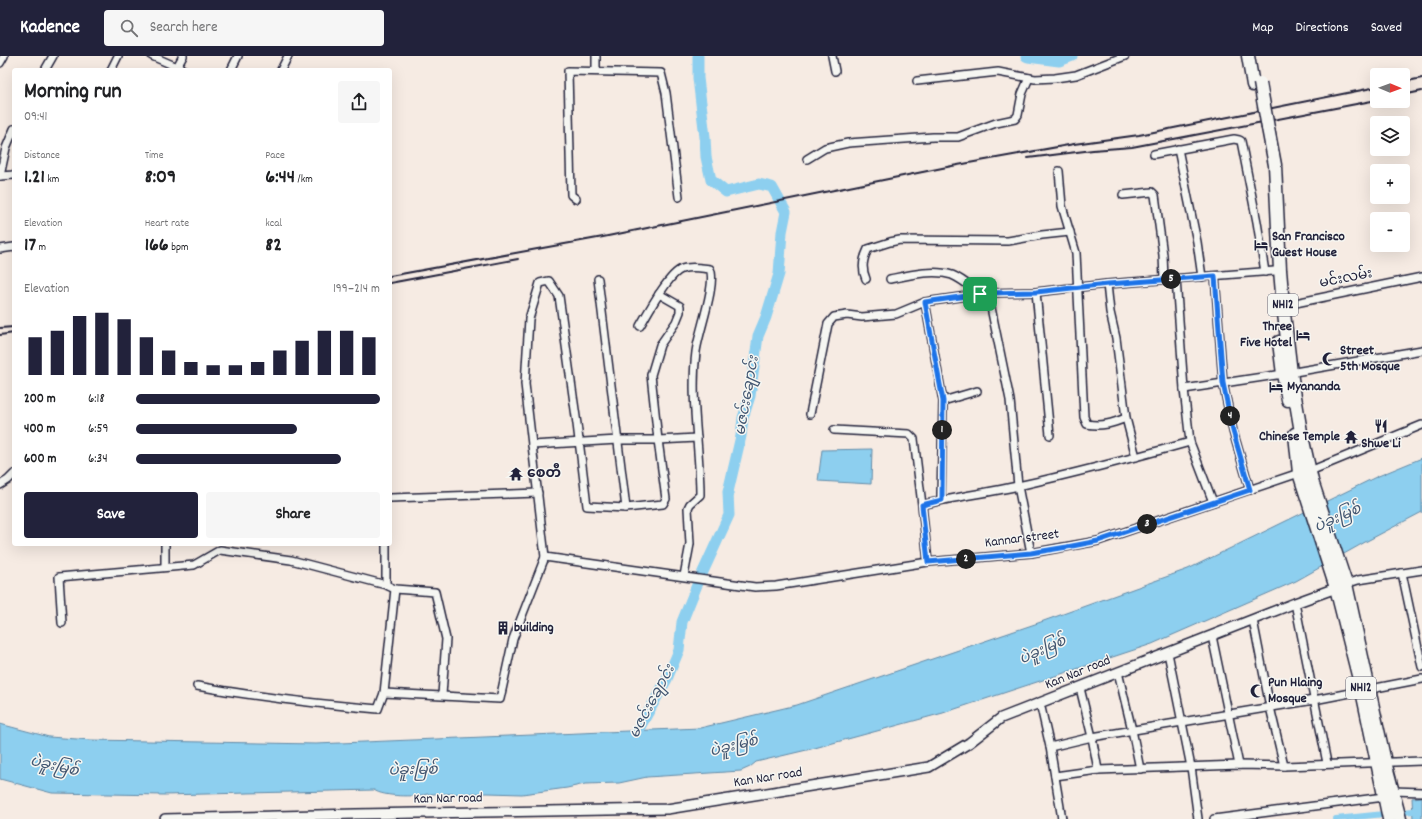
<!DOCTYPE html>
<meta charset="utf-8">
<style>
body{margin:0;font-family:Dekko,"Noto Sans Myanmar",sans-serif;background:#f6f6f6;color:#202124;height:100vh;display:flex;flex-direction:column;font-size:15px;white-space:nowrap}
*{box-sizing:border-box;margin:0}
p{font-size:13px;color:#757577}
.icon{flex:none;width:22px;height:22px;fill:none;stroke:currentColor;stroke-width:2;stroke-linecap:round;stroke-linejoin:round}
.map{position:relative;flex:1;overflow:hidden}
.details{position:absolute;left:12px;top:12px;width:380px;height:478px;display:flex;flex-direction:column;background:#fff;border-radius:4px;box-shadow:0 4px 16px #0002}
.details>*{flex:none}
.needle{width:26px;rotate:91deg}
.tools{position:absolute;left:1370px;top:12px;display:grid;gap:8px}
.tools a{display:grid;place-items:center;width:40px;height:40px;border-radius:4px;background:#fff;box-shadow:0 4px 16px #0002;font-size:20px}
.pin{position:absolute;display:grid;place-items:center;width:34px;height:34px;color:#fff;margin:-17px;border-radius:8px;box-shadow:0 2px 6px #0006}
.km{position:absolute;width:20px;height:20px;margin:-10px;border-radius:50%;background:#222;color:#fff;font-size:11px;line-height:20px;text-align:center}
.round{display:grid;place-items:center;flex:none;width:42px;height:42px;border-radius:4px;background:#f6f6f6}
.summary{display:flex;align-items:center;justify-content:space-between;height:68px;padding:0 12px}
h1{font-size:22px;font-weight:700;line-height:30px}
.metrics{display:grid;grid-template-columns:repeat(3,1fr);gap:6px;height:68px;padding:4px 12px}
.metrics div{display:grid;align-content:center}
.metrics b{font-size:20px;font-weight:700}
.metrics small{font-size:11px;font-weight:400}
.metrics p{font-size:11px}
.chart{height:112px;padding:8px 12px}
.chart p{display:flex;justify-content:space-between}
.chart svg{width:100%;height:72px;margin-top:4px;stroke:#22223b;stroke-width:6}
.button{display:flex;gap:8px;margin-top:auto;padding:8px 12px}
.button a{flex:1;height:46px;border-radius:4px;background:#22223b;color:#fff;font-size:16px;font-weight:700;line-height:46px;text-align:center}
.button a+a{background:#f6f6f6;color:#202124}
ul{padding:0 12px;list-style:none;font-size:13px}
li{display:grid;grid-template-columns:64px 48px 1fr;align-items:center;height:30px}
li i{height:10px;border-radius:5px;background:#22223b}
header{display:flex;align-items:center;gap:24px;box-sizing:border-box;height:56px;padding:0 20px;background:#22223b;color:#fff}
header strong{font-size:19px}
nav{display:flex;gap:22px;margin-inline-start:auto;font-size:14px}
.search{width:280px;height:36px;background:#f6f6f6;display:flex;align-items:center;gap:10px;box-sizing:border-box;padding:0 14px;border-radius:4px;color:#757577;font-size:15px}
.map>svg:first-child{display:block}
.water{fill:#8dcfef;stroke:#628aa7}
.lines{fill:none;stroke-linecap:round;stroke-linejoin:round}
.canal{stroke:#8dcfef;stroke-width:6}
.river{stroke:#8dcfef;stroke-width:11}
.minor-casing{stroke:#22223b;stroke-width:10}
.tertiary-casing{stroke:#22223b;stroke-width:12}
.trunk-casing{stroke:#22223b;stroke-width:15}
.minor{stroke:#f6f6f2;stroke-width:7}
.tertiary{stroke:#f6f6f2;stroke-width:9}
.trunk{stroke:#f6f6f2;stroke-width:12}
.rail{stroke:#22223b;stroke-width:2}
.trunk-bridge-casing{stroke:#22223b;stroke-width:15;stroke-linecap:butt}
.trunk-bridge{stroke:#f6f6f2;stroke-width:12}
.route-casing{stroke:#fff;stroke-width:8}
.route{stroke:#1a73e8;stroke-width:5}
.labels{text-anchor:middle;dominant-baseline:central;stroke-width:3;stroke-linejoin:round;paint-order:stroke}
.shield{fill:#f6f6f2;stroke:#626272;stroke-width:1}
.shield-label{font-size:13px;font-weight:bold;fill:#22223b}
.poi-label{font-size:14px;font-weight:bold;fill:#22223b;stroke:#f6f6f2;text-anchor:start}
.street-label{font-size:14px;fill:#22223b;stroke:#f6f6f2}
.water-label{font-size:15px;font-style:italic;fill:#425671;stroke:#f6f6f2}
</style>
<header>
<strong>Kadence</strong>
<div class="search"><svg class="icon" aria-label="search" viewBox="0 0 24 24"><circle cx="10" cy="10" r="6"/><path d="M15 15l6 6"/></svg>Search here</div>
<nav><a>Map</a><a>Directions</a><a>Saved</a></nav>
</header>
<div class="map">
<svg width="1422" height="763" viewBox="0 0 1422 763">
<rect width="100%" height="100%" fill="#f6ebe3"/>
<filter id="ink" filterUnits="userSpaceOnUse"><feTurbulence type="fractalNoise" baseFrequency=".025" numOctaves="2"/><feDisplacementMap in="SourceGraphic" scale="8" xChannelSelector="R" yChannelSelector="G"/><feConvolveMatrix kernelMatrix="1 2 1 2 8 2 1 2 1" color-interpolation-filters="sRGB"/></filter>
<g filter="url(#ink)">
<g class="water">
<path d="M872,393L871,428L818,425L822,394Z"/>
<path d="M1422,402V456L1367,485L1296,525L1152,588L943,657L811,693L756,706L750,711L741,715L647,721L619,727L585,728L567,732L522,738L488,737L427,738C416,741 383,741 374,734L164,739L52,737L0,723V668L49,681L91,684L316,688L700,672L797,649L1038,567L1188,513L1376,421Z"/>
<path d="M1422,741V763H1413L1412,742Z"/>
</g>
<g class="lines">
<path class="canal" d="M1336,763L1413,755"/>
<g class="river">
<path d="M1026,0L1028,1L1059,5L1072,0"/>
<path d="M631,687L667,623L679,594L682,566L697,529L729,459L728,436L741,380L743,362L750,340L758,280L766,261L779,218L782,176L786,156L772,131L759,128L726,136L711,124L706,101L705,81L698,22V0"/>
</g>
<g class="minor-casing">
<g id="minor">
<path d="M152,0L184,14"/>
<path d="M596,0V14"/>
<path d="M832,0L835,15"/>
<path d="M0,7L4,0"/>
<path d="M177,11L183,0"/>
<path d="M45,14L53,0"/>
<path d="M111,14L118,0"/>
<path d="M231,14L238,0"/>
<path d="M281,14L288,0"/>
<path d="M917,25L998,16L1035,23L1055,22L1076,19L1125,0"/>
<path d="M1178,93L1197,186L1202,221"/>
<path d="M1154,98L1234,83L1239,84L1241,85L1257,166L1265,216"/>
<path d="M807,103L825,92L848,87L933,81H958L996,67L1015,63L1018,59L1022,38L1029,22"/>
<path d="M1059,115L1062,150L1076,197L1084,361L1087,368C1102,371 1113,367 1126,362L1116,282L1110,256L1107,228"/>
<path d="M0,120L6,92L14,73"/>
<path d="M0,120L14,119"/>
<path d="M1123,139L1152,136L1155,139L1163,199L1164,223"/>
<path d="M576,143L571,139L568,15L661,17L666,37L679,141"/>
<path d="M0,193L14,191"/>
<path d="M1215,220L1223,327L1233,375L1250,434"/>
<path d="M598,223L626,452"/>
<path d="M866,223C861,212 863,203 868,193L890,186L900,184L1008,185L1042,179L1070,176"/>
<path d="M890,223C909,219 933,213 952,219C962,223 972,232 980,238"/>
<path d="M1176,223L1184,333L1190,386L1213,446"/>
<path d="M1036,236L1050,379"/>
<path d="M988,237L1010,344L1018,430L1031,497"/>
<path d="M659,238L680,250V256L676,266L660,289L651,319L658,384L666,443L663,448L626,452L587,450L577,368L559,240L549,225L540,227L529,263L525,328L545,501L755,531L776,530L928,506L1031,497L1098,485L1299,417"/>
<path d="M925,246L943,345L941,444"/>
<path d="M1276,251L1422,221"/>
<path d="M640,270C647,258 669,217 682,213C690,210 701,212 710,213C717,227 698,278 696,296C690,344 700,391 700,439L690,448L688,452L690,488L684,520"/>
<path d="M1184,333L1283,318L1422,294"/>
<path d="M943,345L977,335"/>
<path d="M810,358L828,268L834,261L847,259L862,261L896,258L925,246L988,237L1036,236L1107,228L1274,215"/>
<path d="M1126,362L1136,401"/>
<path d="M834,374L909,378L914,383L922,449"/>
<path d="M532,389L618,384H658L697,382"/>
<path d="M1310,415L1422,369"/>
<path d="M0,429L8,424L14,418"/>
<path d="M390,442L538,437"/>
<path d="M165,488V511"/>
<path d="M386,488V529"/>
<path d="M928,506L922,449C954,441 986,437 1018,430C1076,417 1133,402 1190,386"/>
<path d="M1402,517L1422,611"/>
<path d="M1346,528L1358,524L1422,514"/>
<path d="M1295,547L1327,707"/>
<path d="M1253,564L1270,651L1284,710"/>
<path d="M62,567L59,521L194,509L220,494L291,504L386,529L395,533L435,536L446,583L442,639"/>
<path d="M1212,580L1239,709"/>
<path d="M1168,597L1191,711L1198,763"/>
<path d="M1118,616L1132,674L1140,713"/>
<path d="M197,630C257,641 317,648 378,653L384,637L395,533"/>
<path d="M1080,632L1092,681L1098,714"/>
<path d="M384,637L500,643L513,583L545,501"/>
<path d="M1040,647L1050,691L1062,763"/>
<path d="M1050,691L1092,681L1314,644L1422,623"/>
<path d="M1055,720L1098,714L1239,709L1284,710L1422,705"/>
<path d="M1393,735L1422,736"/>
<path d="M1214,763L1384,741"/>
</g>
</g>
<g class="tertiary-casing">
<path id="tertiary" d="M165,763L356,758L667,753L929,711L969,687L1001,662L1295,547L1336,532"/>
</g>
<g class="trunk-casing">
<g id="trunk">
<path d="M1248,0L1253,29"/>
<path d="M1268,72L1275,109L1280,214L1283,249L1291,317L1301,376L1312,425L1346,528L1385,706L1400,763"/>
<path d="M1279,286L1283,318L1288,344"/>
<path d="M1295,378L1299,417L1336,532L1362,635L1389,763"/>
</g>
</g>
<use href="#minor" class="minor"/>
<use href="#tertiary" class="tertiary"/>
<use href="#trunk" class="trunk"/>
<g class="rail">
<path d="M1403,26L1422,22"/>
<path d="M1403,39L1422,35"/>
<path d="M1028,102L1093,94L1132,91L1377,44"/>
<path d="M390,220L603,181L952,110L1074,88L1139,79L1377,31"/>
<path d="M390,227L518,203"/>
<path d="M0,272L14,271"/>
<path d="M0,279L14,277"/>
</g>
<g class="trunk-bridge-casing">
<path id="trunk-bridge" d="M1260,27L1268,72"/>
</g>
<use href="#trunk-bridge" class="trunk-bridge"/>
</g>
</g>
<g class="lines" filter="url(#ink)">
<g class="route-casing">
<path id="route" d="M1215,220L1223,327L1233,375L1250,434L1098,485L1067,491L1031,497L928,506L922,449L942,444L943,345L925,246L988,237L1036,236L1108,228Z"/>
</g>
<use href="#route" class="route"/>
</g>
<defs>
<g id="hotel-bare" transform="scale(1.08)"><path d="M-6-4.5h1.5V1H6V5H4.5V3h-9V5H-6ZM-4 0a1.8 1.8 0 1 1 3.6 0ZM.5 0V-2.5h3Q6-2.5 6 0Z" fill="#22223b" stroke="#f6f6f2" stroke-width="2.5" paint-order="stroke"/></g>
<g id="mosque-bare" transform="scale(1.08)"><path d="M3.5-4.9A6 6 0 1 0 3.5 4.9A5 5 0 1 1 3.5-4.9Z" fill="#22223b" stroke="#f6f6f2" stroke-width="2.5" paint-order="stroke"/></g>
<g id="restaurant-bare" transform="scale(1.08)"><path d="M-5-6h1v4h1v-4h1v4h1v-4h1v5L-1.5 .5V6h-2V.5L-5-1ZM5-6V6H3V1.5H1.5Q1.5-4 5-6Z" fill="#22223b" stroke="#f6f6f2" stroke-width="2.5" paint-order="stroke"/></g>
<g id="temple-bare" transform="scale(1.08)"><path d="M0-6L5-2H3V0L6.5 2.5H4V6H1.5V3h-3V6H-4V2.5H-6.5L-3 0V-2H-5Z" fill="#22223b" stroke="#f6f6f2" stroke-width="2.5" paint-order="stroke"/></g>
<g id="building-bare" transform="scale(1.08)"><path d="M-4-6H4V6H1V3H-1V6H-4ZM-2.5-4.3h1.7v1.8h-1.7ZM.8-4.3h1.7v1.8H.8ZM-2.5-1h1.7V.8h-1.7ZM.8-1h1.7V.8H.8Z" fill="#22223b" stroke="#f6f6f2" stroke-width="2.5" paint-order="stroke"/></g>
</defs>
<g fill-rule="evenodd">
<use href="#hotel-bare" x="1261" y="189"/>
<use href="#hotel-bare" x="1303" y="279"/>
<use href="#mosque-bare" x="1329" y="303"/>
<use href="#hotel-bare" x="1276" y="331"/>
<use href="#restaurant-bare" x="1381" y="370"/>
<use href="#temple-bare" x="1351" y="381"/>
<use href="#temple-bare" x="516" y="418"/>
<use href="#building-bare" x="503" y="572"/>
<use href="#mosque-bare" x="1257" y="635"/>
</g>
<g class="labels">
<g class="shield">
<rect x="1268" y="238" width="30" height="22" rx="3"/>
<rect x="1346" y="621" width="30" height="22" rx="3"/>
</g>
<g class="shield-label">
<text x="1283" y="249">NH12</text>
<text x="1361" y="632">NH12</text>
</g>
<g class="poi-label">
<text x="1272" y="181">San Francisco<tspan x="1272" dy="16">Guest House</tspan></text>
<text x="1292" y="271" text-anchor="end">Three<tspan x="1292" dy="16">Five Hotel</tspan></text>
<text x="1340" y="295">Street<tspan x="1340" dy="16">5th Mosque</tspan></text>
<text x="1287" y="331">Myananda</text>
<text x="1340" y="381" text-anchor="end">Chinese Temple</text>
<text x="1381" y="388" text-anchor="middle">Shwe Li</text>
<text x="527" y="418">စေတီ</text>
<text x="514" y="572">building</text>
<text x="1268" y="627">Pun Hlaing<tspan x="1268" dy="16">Mosque</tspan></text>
</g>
<g class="street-label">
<text transform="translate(1346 223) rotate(-11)">မင်းလမ်း</text>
<text transform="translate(1022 483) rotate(-7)">Kannar street</text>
<text transform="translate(1078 617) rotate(-22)">Kan Nar road</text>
<text transform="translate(768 722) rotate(-9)">Kan Nar road</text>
<text transform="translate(448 743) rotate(-1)">Kan Nar road</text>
</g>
<g class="water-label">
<text transform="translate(748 340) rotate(-80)">မဇင်းချောင်း</text>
<text transform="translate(1338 463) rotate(-24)">ပဲခူးမြစ်</text>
<text transform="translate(1043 595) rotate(-24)">ပဲခူးမြစ်</text>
<text transform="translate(653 646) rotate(-62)">မဇင်းချောင်း</text>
<text transform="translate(734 691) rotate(-14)">ပဲခူးမြစ်</text>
<text transform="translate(54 711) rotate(13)">ပဲခူးမြစ်</text>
<text transform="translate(413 715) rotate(-1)">ပဲခူးမြစ်</text>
</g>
</g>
</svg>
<div class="tools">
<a><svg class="needle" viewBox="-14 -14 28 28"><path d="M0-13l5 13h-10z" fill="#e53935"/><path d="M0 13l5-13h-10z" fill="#757577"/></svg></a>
<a><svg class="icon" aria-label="layers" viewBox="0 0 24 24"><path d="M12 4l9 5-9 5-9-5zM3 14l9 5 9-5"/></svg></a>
<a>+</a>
<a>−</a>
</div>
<div class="pin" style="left:980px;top:238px;background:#1e9e55"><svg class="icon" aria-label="arrive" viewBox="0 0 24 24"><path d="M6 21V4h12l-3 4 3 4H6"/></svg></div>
<b class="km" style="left:942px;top:374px">1</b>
<b class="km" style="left:966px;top:503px">2</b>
<b class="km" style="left:1147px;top:468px">3</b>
<b class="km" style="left:1230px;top:360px">4</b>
<b class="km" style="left:1171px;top:223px">5</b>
<section class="details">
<div class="summary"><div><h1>Morning run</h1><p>09:41</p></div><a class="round"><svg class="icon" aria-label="share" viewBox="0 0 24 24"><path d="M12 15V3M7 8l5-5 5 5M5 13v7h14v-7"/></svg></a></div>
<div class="metrics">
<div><p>Distance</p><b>1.21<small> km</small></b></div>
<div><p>Time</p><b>8:09</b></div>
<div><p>Pace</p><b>6:44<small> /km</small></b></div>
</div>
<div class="metrics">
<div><p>Elevation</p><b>17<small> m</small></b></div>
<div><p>Heart rate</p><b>166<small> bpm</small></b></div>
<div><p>kcal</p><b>82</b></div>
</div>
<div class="chart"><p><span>Elevation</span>199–214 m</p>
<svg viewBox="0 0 160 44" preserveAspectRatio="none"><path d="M5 44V21M15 44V17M25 44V8M35 44V6M45 44V10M55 44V21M65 44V29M75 44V36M85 44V38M95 44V38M105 44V36M115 44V29M125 44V23M135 44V17M145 44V17M155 44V21"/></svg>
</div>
<ul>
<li><b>200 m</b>6:18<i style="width:100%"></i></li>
<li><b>400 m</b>6:59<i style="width:66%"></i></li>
<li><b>600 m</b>6:34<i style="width:84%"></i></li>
</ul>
<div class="button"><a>Save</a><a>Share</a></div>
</section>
</div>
